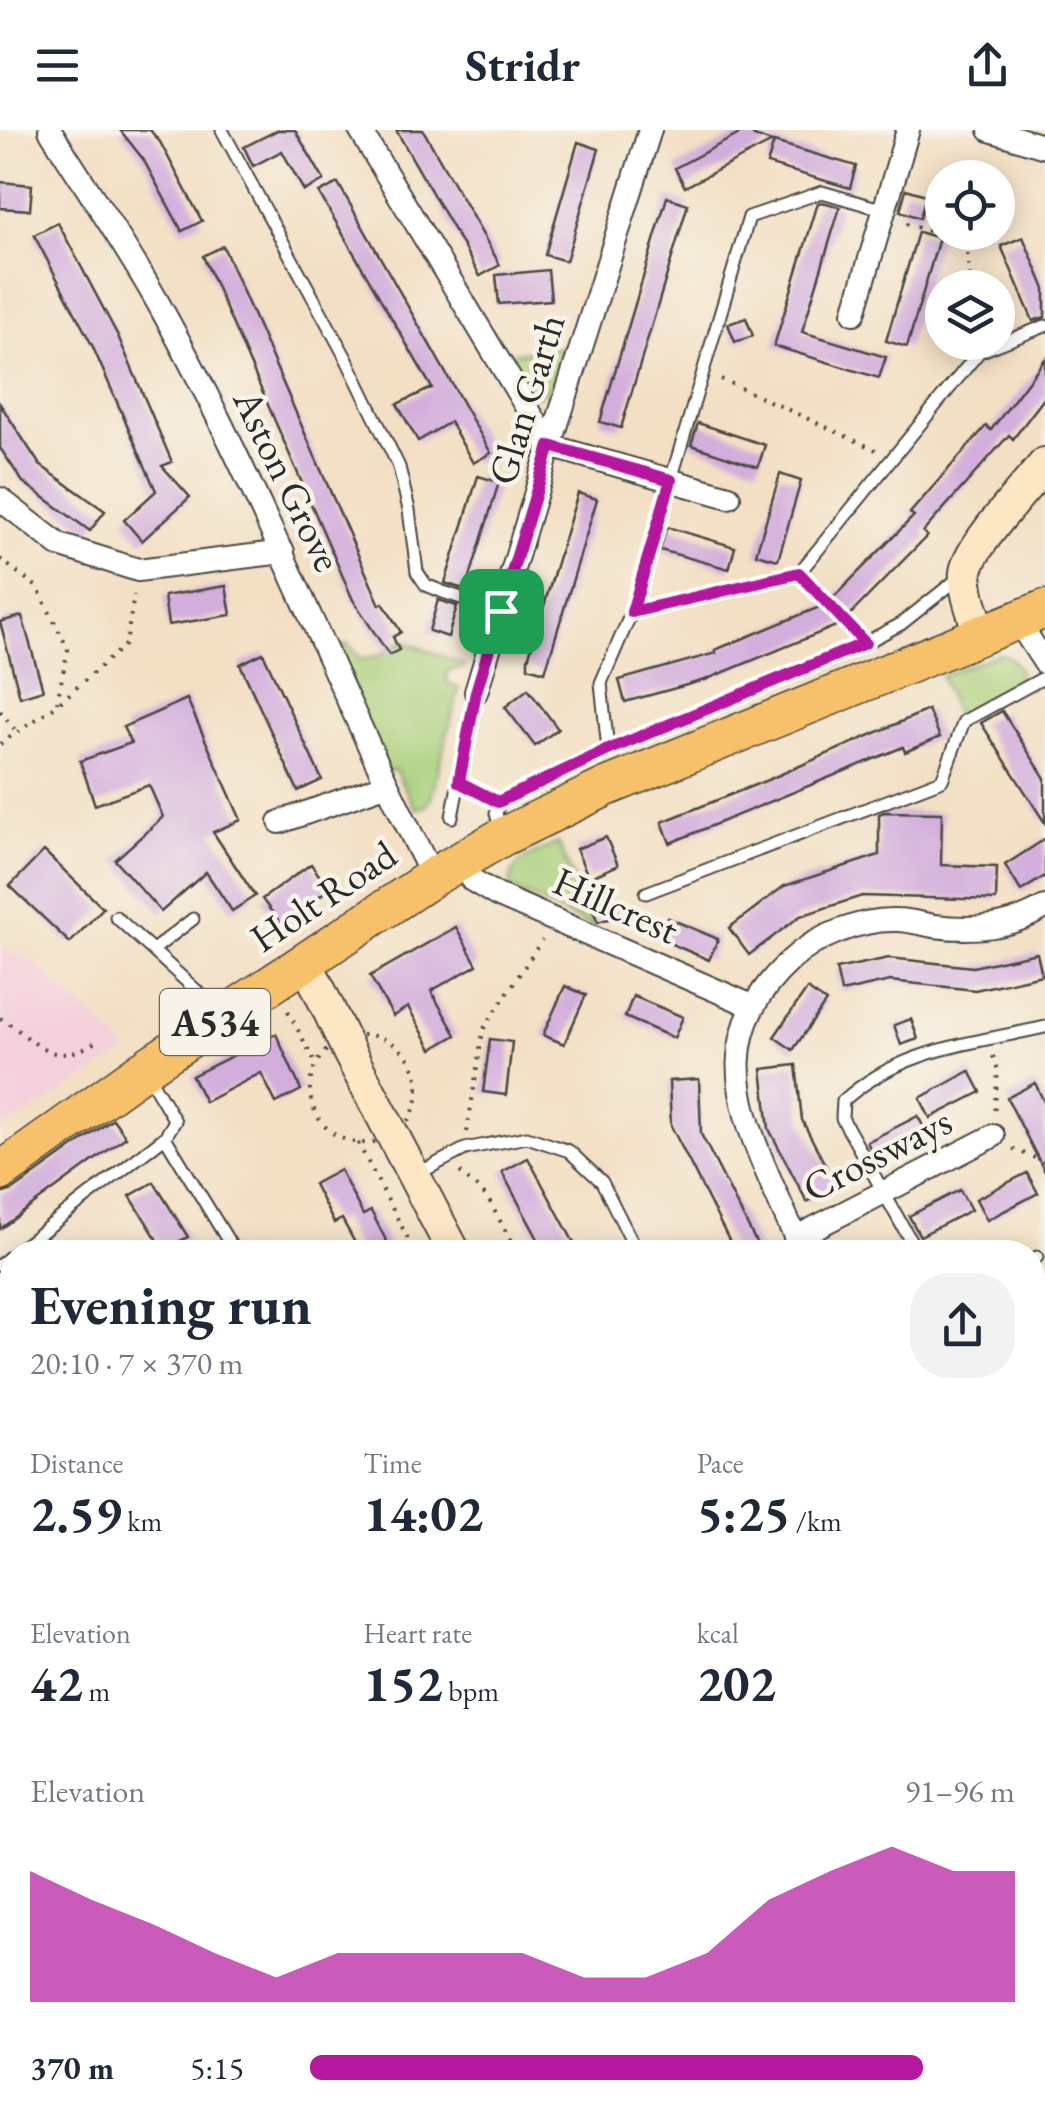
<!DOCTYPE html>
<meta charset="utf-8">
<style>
body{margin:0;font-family:"EB Garamond",serif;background:#f2f2f3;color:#1f2937;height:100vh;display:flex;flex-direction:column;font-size:38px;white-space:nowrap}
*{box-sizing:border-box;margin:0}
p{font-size:32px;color:#747a83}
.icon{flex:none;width:55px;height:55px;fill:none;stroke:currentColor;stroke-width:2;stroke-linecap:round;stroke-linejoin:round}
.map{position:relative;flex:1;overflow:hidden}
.drawer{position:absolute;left:0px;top:1110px;width:1045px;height:888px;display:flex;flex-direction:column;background:#fff;border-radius:40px 40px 0 0;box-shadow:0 5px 25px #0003}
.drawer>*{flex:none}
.controls{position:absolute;left:925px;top:30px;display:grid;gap:20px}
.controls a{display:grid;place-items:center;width:90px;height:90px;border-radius:50%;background:#fff;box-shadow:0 5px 25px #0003;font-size:50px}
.pin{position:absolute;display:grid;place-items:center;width:85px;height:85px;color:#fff;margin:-42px;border-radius:20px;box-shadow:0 5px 15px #0006}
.round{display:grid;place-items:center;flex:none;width:105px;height:105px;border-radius:40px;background:#f2f2f3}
.overview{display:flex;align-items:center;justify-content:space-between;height:170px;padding:0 30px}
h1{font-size:55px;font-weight:700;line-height:75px}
.stats{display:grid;grid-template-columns:repeat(3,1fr);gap:15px;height:170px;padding:10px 30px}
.stats div{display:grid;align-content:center}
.stats b{font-size:50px;font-weight:700}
.stats small{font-size:28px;font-weight:400}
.stats p{font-size:28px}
.chart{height:280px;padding:20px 30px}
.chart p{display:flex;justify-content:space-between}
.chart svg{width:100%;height:180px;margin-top:10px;fill:#b5179e;opacity:.7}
ul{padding:0 30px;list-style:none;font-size:32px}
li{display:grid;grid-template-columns:160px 120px 1fr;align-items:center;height:75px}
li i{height:25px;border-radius:12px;background:#b5179e}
header{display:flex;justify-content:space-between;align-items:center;height:130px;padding:0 30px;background:#fff;font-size:45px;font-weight:700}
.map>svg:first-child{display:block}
.built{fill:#f4cfdc}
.green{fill:#a8cf79;stroke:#6a7d52;stroke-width:2.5}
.forest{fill:#86b269;stroke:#586e4a;stroke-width:2.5}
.building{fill:#d3aedc}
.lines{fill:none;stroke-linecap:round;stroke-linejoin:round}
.lane-casing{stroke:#494642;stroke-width:15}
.street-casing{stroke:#494642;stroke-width:26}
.secondary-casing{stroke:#494642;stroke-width:36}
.primary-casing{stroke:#494642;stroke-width:41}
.path{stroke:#494642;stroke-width:4;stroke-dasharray:2.5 8;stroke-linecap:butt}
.lane{stroke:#fff;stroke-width:11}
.street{stroke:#fff;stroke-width:22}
.secondary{stroke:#fce6c4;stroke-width:32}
.primary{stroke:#f7c06b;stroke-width:38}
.route-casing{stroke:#fff;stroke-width:20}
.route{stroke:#b5179e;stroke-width:12}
.labels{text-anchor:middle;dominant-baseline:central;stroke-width:9;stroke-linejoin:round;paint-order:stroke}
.shield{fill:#f7f3e8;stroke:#686764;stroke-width:2.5}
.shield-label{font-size:38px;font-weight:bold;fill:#2b2b2b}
.street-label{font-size:40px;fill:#2b2b2b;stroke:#f7f3e8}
</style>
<header><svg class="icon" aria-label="menu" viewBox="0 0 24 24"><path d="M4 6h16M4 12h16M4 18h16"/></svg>Stridr<svg class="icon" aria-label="share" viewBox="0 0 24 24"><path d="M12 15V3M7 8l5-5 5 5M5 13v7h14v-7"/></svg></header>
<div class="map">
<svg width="1045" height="1996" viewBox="0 0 1045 1996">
<rect width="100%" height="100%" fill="#f7f3e8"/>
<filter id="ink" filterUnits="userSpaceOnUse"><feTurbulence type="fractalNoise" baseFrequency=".01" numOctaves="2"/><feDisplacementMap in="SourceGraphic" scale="20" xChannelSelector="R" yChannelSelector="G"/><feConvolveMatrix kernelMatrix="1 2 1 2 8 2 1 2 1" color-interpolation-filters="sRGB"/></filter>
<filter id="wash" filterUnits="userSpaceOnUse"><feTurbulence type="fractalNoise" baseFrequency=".0048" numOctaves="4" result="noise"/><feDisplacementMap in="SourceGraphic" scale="40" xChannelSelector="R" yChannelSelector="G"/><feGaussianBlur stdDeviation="2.25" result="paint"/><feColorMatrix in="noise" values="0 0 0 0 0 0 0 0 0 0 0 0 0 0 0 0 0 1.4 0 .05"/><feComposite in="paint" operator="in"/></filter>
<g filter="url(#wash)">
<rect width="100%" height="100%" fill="#f3dfc3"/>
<g class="built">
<path d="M0,818L30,830L129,920L0,1001Z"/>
<path d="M0,1314L12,1335V1985H46L16,1996H0Z"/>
</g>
<g class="green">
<path d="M564,217L552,257L537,266L528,265L498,225Z"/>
<path d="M403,511L465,535L464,538L449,540L446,552L459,558L431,668L426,676L416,679L395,640L380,643L329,521L348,514L360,529L379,526Z"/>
<path d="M1000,523L1012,529L1019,540L1017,552L957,589L941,546Z"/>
<path d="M558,713L594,798L511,758C506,731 537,723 558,713Z"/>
<path d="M1032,1454L1045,1460V1855L1032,1829Z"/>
</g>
<g class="forest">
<path d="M6,1278L12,1288V1351L0,1331V1281Z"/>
<path d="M46,1985H92L94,1996H16Z"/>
</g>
<g id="blocks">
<g class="building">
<path d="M120,0H150L160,12L202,91L182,101L143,29Z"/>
<path d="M278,0H295L324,50L304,61L282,21L253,36L244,17Z"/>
<path d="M396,0H423L500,135L480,146Z"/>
<path d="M747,0H750L754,6L772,12L685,57L675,38Z"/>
<path d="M578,12L599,19L566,131L545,125Z"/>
<path d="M774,12L856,36L850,58L767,34Z"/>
<path d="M0,52L32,55L30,80L0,78Z"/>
<path d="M338,53L491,323L473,333L450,292L418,311L397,274L432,258L319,63Z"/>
<path d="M906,59L926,65L920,88L900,81Z"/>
<path d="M667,67L688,74L621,298L600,292Z"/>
<path d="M822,72L840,77L802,202L886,227L879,248L774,216L818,73Z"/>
<path d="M58,93L118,206L172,332L162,336L190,367L142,411L124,390L156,361L92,215L34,105Z"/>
<path d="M918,102L939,108L907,217L886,211Z"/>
<path d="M1023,107L1045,159V187L1033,191L1001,116Z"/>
<path d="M223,116L380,475L383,473L401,502L393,507L399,520L389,525L353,470L203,126Z"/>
<path d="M548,140L551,170L499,174L496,145Z"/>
<path d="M746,188L753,206L735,212L728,194Z"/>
<path d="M1045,229V267L1013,309L1009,305L923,402L927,406L841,494L705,550L625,572L619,550L716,523L715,520L827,474L914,386L910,383L986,296L991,300Z"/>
<path d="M0,274L40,335L105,381L90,401L23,352L0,318Z"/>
<path d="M698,293L765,315L758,337L691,315Z"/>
<path d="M780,344L801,351L778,430L756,424Z"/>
<path d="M478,346L499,352L466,460L445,453Z"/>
<path d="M578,363L597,369L545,542L528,537V529Z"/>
<path d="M667,397L735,417L729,439L660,420Z"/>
<path d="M226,456L231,485L168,495L164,466Z"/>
<path d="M438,470L457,476L448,507L429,501Z"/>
<path d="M22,486L43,560L20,567L0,492Z"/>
<path d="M263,523L322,650L298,661L240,534Z"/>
<path d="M528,559L558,599L535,616L505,577Z"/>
<path d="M187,569L241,690L213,702L255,766L232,781L206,742L161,782L115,730L163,687L149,655L95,675L80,631L131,613L123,597Z"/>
<path d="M928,580L940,607L905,622L903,617L670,713L662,692L770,649Z"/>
<path d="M1002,581L1045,648V693L981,593Z"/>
<path d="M884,682L942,683L941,735L997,737L996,770L862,766L800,786L749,825L729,798L784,756L879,725V684Z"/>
<path d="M606,707L618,735L589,748L576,719Z"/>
<path d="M1045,709V746L1021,761L1005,735Z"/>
<path d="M44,721L103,778L70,813L10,756Z"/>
<path d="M311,734L329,759L281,794L262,769Z"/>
<path d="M612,769L619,786L598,792L591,776Z"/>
<path d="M668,788L718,809L709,830L660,809Z"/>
<path d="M456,797L477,835L431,861L456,905L432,919L408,877L393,886L370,846Z"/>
<path d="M1037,823L1042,845L975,860L890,851L841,862L836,839L889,828L973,837Z"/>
<path d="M565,856L586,865L564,914L543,905Z"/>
<path d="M807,859L826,872L793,920L774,907Z"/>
<path d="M633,866L683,887L674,908L625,887Z"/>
<path d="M911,889L918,909L901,915L894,895Z"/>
<path d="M276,904L301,960L276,973L261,943L205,972L192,946Z"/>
<path d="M490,909L512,912L506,965L483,962Z"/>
<path d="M796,935L802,990L836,1056L807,1072L769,999L762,939Z"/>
<path d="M970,941L981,962L930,988L920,968Z"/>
<path d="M699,949L701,1004L761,1122H735L671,996L669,951Z"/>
<path d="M1035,953L1045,974V1042L1007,968Z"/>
<path d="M918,986L928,1006L878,1033L867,1012Z"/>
<path d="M113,989L126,1007L0,1099V1064L13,1060Z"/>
<path d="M528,1028L579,1122H545L502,1042Z"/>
<path d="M340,1040L363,1085L371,1081L392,1122H360L342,1089L334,1093L314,1054Z"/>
<path d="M1027,1043L1038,1063L987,1090L976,1069Z"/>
<path d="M154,1052L188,1107L180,1111L188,1122H165L130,1066Z"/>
<path d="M960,1060L971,1080L920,1106L909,1086Z"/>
</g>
</g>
</g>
<g filter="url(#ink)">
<use href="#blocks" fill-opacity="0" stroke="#494642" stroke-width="2.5"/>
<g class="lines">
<g class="lane-casing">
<g id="lane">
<path d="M222,0L346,228L399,337L409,380L417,442L426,455L443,462L501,481"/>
<path d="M632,481L799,443L979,222L1045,196"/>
<path d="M608,620L601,553L632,481L749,87L822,62L884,80"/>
<path d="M452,687L476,562"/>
<path d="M501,703L496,683L500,670L608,620L865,513L901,494L959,448"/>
<path d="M646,763L942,650L964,591L1045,547"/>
<path d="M116,787L221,883"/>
<path d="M153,820L193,789"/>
<path d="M146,942L175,991L165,1007L235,1122"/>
<path d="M417,1044L465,1019L527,1007L569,1021L602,1052L637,1122"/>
<path d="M16,1122L165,1007"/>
<path d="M917,1122L842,988L843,971C901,918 972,914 1045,897"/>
<path d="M1032,1130L1037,1127"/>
<path d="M0,1135L12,1125"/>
<path d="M0,1374L12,1397"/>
<path d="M1032,1454L1045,1460"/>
<path d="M624,1985L627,1996"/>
<path d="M947,1985L953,1996"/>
</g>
</g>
<g class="street-casing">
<g id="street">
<path d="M50,0C87,60 128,118 162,180C264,364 337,561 433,747"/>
<path d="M360,0L550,316L729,367"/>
<path d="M990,0L1045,17"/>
<path d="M854,183L908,0"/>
<path d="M0,369L59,415L138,440L283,422"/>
<path d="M1017,490L1045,533"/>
<path d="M476,562L550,316L650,0"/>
<path d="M280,692L385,655"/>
<path d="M459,732L472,750L497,765L752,876"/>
<path d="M795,1108L993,1006"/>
<path d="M803,1122C790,1097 779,1071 768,1045C732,962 718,897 791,830C817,806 861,789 896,790C909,790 922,794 934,796C974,801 1010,798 1045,777"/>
<path d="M1032,1301L1045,1296"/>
<path d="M1032,1829L1045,1855"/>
<path d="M301,1985L306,1996"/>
</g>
</g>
<g class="secondary-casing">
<g id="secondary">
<path d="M980,504C975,486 964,462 966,442C969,417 1027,356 1045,334"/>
<path d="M306,832L350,924L454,1122"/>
<path d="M768,1985L771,1996"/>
</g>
</g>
<g class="primary-casing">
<path id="primary" d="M0,1042L144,939L433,747L502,707L606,657L1045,479"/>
</g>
<g class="path">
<path d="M906,94L966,113L971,158"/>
<path d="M721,249L876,320"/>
<path d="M0,429L37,457L68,519L57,572"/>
<path d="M809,453L854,501"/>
<path d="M0,581L16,601"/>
<path d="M0,614L57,575L126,514L134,465"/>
<path d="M288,881L316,934"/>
<path d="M0,888C38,910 49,942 97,911"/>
<circle cx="364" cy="959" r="54"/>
<path d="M993,926L998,940L994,985"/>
<path d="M467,1002L483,900L542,810"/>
<path d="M358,1013L415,1122"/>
<path d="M1013,1019L1045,1032"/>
<path d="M460,1042L487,1067L517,1122"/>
<path d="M509,1985L512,1996"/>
<path d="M735,1985L739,1996"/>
<path d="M832,1985L836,1996"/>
</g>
<use href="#lane" class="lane"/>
<use href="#street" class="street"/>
<use href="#secondary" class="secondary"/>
<use href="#primary" class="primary"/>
</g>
</g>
<g class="lines" filter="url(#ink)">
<g class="route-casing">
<path id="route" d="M550,316L671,350L632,482L799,443L865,513L608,620L498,672L459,652L476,562Z"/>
</g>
<use href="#route" class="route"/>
</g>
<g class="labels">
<rect class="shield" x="160" y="859" width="110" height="66" rx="8"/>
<g class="shield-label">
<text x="215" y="892">A534</text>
</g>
<g class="street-label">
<text transform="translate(526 269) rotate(-73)">Glan Garth</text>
<text transform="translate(288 350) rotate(64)">Aston Grove</text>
<text transform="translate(323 766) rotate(-34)">Holt Road</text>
<text transform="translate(616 775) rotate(24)">Hillcrest</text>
<text transform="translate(877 1024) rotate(-27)">Crossways</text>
</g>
</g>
</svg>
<div class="controls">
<a><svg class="icon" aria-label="locate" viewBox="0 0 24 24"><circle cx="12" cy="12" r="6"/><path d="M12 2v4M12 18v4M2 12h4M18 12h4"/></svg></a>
<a><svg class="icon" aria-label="layers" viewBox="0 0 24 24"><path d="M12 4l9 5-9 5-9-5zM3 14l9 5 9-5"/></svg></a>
</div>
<div class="pin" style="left:501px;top:481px;background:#1e9e55"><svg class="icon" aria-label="arrive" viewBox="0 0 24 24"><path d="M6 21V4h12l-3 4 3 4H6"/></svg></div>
<section class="drawer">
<div class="overview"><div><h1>Evening run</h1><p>20:10 · 7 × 370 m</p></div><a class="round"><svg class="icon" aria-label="share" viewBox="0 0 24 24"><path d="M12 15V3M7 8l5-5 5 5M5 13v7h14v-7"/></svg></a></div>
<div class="stats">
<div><p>Distance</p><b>2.59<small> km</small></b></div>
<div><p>Time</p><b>14:02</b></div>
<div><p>Pace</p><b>5:25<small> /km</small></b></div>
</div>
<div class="stats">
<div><p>Elevation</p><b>42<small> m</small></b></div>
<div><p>Heart rate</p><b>152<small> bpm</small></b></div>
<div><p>kcal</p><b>202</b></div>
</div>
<div class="chart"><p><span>Elevation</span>91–96 m</p>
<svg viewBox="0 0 160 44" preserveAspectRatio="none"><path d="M0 44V12L10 19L20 25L30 32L40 38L50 32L60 32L70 32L80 32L90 38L100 38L110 32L120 19L130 12L140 6L150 12L160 12V44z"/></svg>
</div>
<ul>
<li><b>370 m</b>5:15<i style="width:87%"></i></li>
</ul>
</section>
</div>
